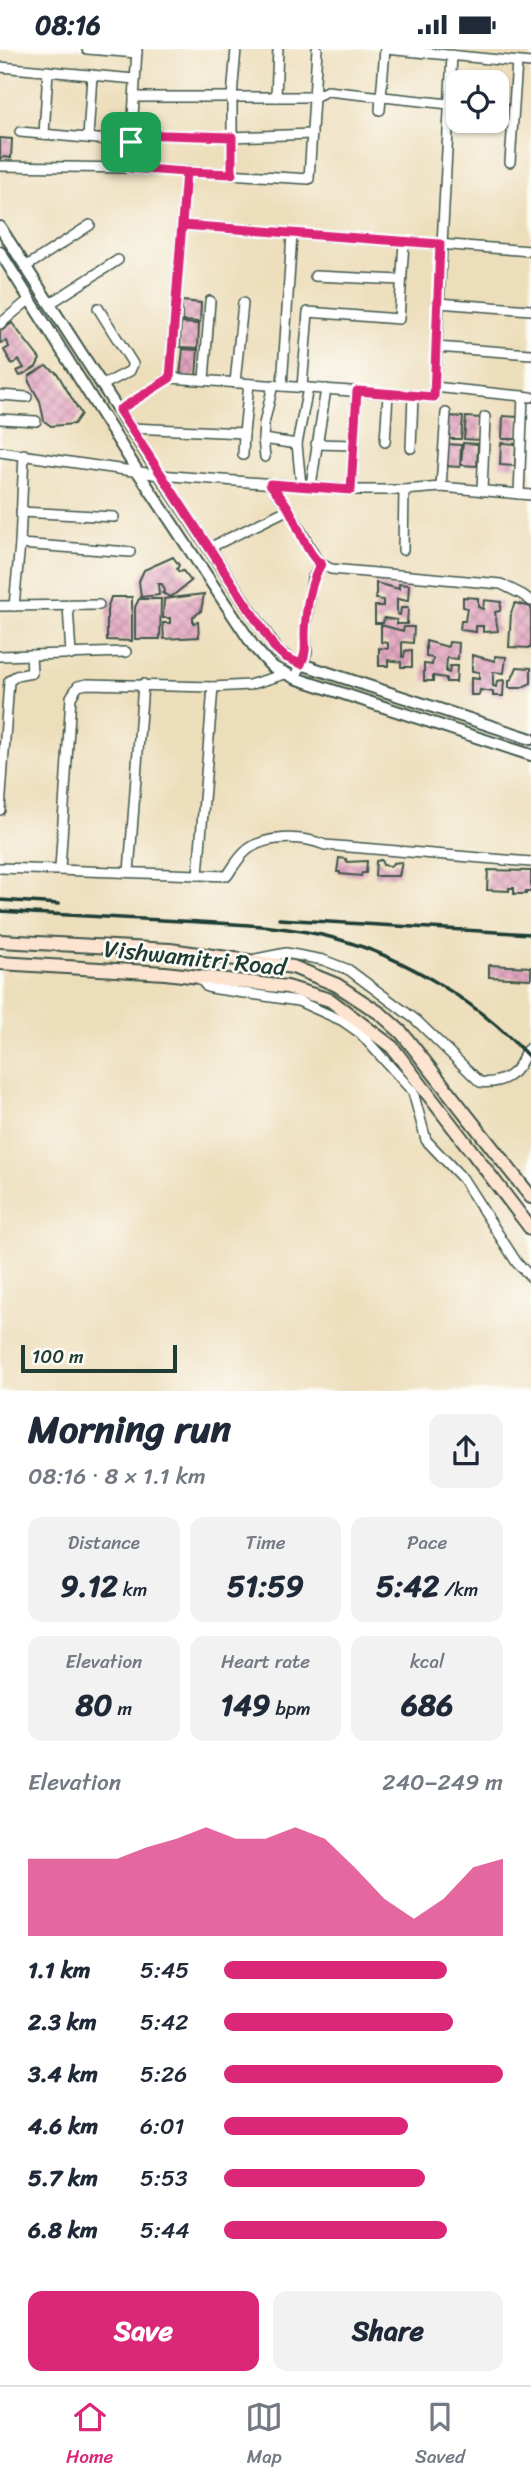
<!DOCTYPE html>
<meta charset="utf-8">
<style>
body{margin:0;font-family:Sriracha,sans-serif;background:#f2f2f3;color:#1f2937;height:100vh;display:flex;flex-direction:column;font-size:26px;white-space:nowrap}
*{box-sizing:border-box;margin:0}
p{font-size:23px;color:#747a83}
.icon{flex:none;width:38px;height:38px;fill:none;stroke:currentColor;stroke-width:2;stroke-linecap:round;stroke-linejoin:round}
.map{position:relative;height:1342px;overflow:hidden}
.side{display:flex;flex-direction:column;background:#fff;flex:1}
.side>*{flex:none}
.fabs{position:absolute;left:446px;top:21px;display:grid;gap:14px}
.fabs a{display:grid;place-items:center;width:63px;height:63px;border-radius:14px;background:#fff;box-shadow:0 2px 5px #0004;font-size:35px}
.scale{position:absolute;left:21px;bottom:18px;width:156px;box-sizing:border-box;padding-left:7px;border:4px solid #1f3d34;border-top:0;font-size:19px;line-height:24px;white-space:nowrap;color:#1f3d34;-webkit-text-stroke:5px #fdfcf7;paint-order:stroke}
.pin{position:absolute;display:grid;place-items:center;width:60px;height:60px;color:#fff;margin:-30px;border-radius:14px;box-shadow:0 4px 10px #0006}
.round{display:grid;place-items:center;flex:none;width:74px;height:74px;border-radius:14px;background:#f2f2f3}
.overview{display:flex;align-items:center;justify-content:space-between;height:119px;padding:0 28px}
h1{font-size:38px;font-weight:800;line-height:52px}
.figures{display:grid;grid-template-columns:repeat(3,1fr);gap:10px;height:119px;padding:7px 28px}
.figures div{display:grid;align-content:center;border-radius:14px;background:#f2f2f3;text-align:center}
.figures b{font-size:30px;font-weight:800}
.figures small{font-size:19px;font-weight:400}
.figures p{font-size:19px}
.chart{height:196px;padding:14px 28px}
.chart p{display:flex;justify-content:space-between}
.chart svg{width:100%;height:126px;margin-top:7px;fill:#db2777;opacity:.7}
.button{display:flex;gap:14px;margin-top:auto;padding:14px 28px}
.button a{flex:1;height:80px;border-radius:14px;background:#db2777;color:#fff;font-size:28px;font-weight:800;line-height:80px;text-align:center}
.button a+a{background:#f2f2f3;color:#1f2937}
ul{padding:0 28px;list-style:none;font-size:23px}
li{display:grid;grid-template-columns:112px 84px 1fr;align-items:center;height:52px}
li i{height:18px;border-radius:9px;background:#db2777}
.status{display:flex;justify-content:space-between;align-items:center;height:49px;padding:0 35px;background:#fff;direction:ltr}
.status svg{height:19px;fill:currentColor}
.menu{display:flex;justify-content:space-around;align-items:center;height:98px;border-top:2px solid #e0e1e3;background:#fff;font-size:19px;color:#747a83}
.menu a{display:grid;justify-items:center;gap:4px}
.menu .current{color:#db2777}
.map>svg:first-child{display:block}
.building{fill:url(#building-cross-hatch)}
.lines{fill:none;stroke-linecap:round;stroke-linejoin:round}
.minor-casing{stroke:#3e5548;stroke-width:12}
.tertiary-casing{stroke:#3e5548;stroke-width:14}
.secondary-casing{stroke:#3e5548;stroke-width:16}
.minor{stroke:#fff;stroke-width:9}
.tertiary{stroke:#fff;stroke-width:10}
.secondary{stroke:#fde4d0;stroke-width:12}
.rail{stroke:#1f3d34;stroke-width:3.5}
.route-casing{stroke:#fff;stroke-width:14}
.route{stroke:#db2777;stroke-width:9}
.labels{text-anchor:middle;dominant-baseline:central;stroke-width:5;stroke-linejoin:round;paint-order:stroke}
.street-label{font-size:24px;fill:#1f3d34;stroke:#fdfcf7}
</style>
<div class="status"><b>08:16</b><svg viewBox="0 0 49 12"><path d="M0 12V9h3v3zM5 12V6h3v6zM10 12V3h3v9zM15 12V0h3v12zM26 1h20v11H26zM47 4h2v5h-2z"/></svg></div>
<div class="map">
<svg width="531" height="1342" viewBox="0 0 531 1342">
<defs>
<pattern id="building-cross-hatch" width="8" height="8" patternUnits="userSpaceOnUse" patternTransform="scale(1.75)"><rect width="8" height="8" fill="#e2a2be"/><path d="M0 0l8 8M0 8l8-8" fill="none" stroke="#b7859b"/></pattern>
</defs>
<rect width="100%" height="100%" fill="#fdfcf7"/>
<filter id="ink" filterUnits="userSpaceOnUse"><feTurbulence type="fractalNoise" baseFrequency=".0143" numOctaves="2"/><feDisplacementMap in="SourceGraphic" scale="14" xChannelSelector="R" yChannelSelector="G"/><feConvolveMatrix kernelMatrix="1 2 1 2 8 2 1 2 1" color-interpolation-filters="sRGB"/></filter>
<filter id="wash" filterUnits="userSpaceOnUse"><feTurbulence type="fractalNoise" baseFrequency=".00686" numOctaves="4" result="noise"/><feDisplacementMap in="SourceGraphic" scale="28" xChannelSelector="R" yChannelSelector="G"/><feGaussianBlur stdDeviation="1.57" result="paint"/><feColorMatrix in="noise" values="0 0 0 0 0 0 0 0 0 0 0 0 0 0 0 0 0 1.4 0 .05"/><feComposite in="paint" operator="in"/></filter>
<g filter="url(#wash)">
<rect width="100%" height="100%" fill="#eddebb"/>
<g id="blocks">
<g class="building">
<path d="M0,89L12,90L11,109L4,108L0,110Z"/>
<path d="M182,252L201,254L200,273L182,272Z"/>
<path d="M12,274L40,310L36,318L20,327L17,322L24,319L19,311L12,315L4,301L9,298L7,292L0,294V283Z"/>
<path d="M181,274L199,275L198,299L180,298Z"/>
<path d="M183,300L198,301L196,328L180,327Z"/>
<path d="M46,317L57,324L81,365L74,375L51,377L44,372L40,352L29,333V327Z"/>
<path d="M447,367L463,368L461,390H446Z"/>
<path d="M503,367L518,368L517,390H502Z"/>
<path d="M466,368L481,369L480,391L464,390Z"/>
<path d="M463,394L478,395L477,417L461,416Z"/>
<path d="M501,394L516,395L515,417L500,416Z"/>
<path d="M446,395L461,396L460,418L445,417Z"/>
<path d="M173,508L179,516L177,520L179,523L183,522L191,532L171,548L162,544L165,542L162,535H158L159,546L141,548L139,532L144,521Z"/>
<path d="M376,534L399,540V535L409,536L408,552L397,550V565L400,566L401,559H408L407,575H397V571L384,569L383,574H375V557H383V551L376,550Z"/>
<path d="M204,545L201,562L193,568V574L198,573L199,588L164,590L163,574H170V569H163L164,550Z"/>
<path d="M111,548H132V592L107,591V561Z"/>
<path d="M463,548L478,549V558L483,560L484,551L501,553L500,562L495,563L498,582L483,583V577H476V583L460,581L461,572H465L467,559L463,558Z"/>
<path d="M139,550H161L160,590H135V558Z"/>
<path d="M515,554L531,558V599L509,598L511,564Z"/>
<path d="M381,576L403,582L404,578H414L413,594L402,593V608H404L405,602L412,601V618H401V613L388,611V617H379V599L388,600V594L381,593Z"/>
<path d="M426,592L448,598L449,593L459,594L458,610L447,609L446,623L449,624L450,617H457L456,633H446V629L433,627V632H424V615L432,616L433,609L426,608Z"/>
<path d="M472,606L495,612V607L506,608L504,624L493,623V637L496,638L497,632L504,631L503,647H493V643L480,641L479,646H471V629L479,630V623L472,622Z"/>
<path d="M517,618L531,619V634L521,639H509V631L512,630Z"/>
<path d="M339,809L346,810L347,813L367,812L366,824H362L361,827L340,825V823H337Z"/>
<path d="M381,811L383,816L391,817L393,814L402,813L399,827H375L376,812Z"/>
<path d="M488,821L531,822V843H526V845H514V839H509V842L487,841Z"/>
<path d="M489,916L531,918V930L489,928Z"/>
</g>
</g>
</g>
<g filter="url(#ink)">
<use href="#blocks" fill-opacity="0" stroke="#3e5548" stroke-width="2"/>
<g class="lines">
<g class="minor-casing">
<g id="minor">
<path d="M87,0L137,4"/>
<path d="M386,0L531,14"/>
<path d="M0,18L135,30"/>
<path d="M134,48H314L327,42L449,55"/>
<path d="M276,48L278,0"/>
<path d="M380,61L385,0"/>
<path d="M20,83L131,93"/>
<path d="M44,85L48,22"/>
<path d="M132,85L232,88L312,85"/>
<path d="M88,89L92,26"/>
<path d="M510,113L517,13"/>
<path d="M0,117L130,119L309,130L317,0"/>
<path d="M130,119L137,0"/>
<path d="M232,125V48L236,0"/>
<path d="M182,176L531,202"/>
<path d="M27,217L90,176"/>
<path d="M315,227L401,231"/>
<path d="M51,254L118,211"/>
<path d="M438,254L531,261"/>
<path d="M98,259L133,315L130,322L103,336"/>
<path d="M0,275L30,250"/>
<path d="M436,298L531,305"/>
<path d="M170,329L186,123"/>
<path d="M204,331L210,252"/>
<path d="M235,334L243,254"/>
<path d="M282,337L292,185"/>
<path d="M302,338L308,263L399,270L404,193"/>
<path d="M434,338L531,348"/>
<path d="M0,346L27,348"/>
<path d="M119,361L170,329L434,348L452,6"/>
<path d="M0,370L36,372"/>
<path d="M131,379L244,384L249,335"/>
<path d="M263,390L264,375L273,336"/>
<path d="M385,393L388,345"/>
<path d="M316,395L354,396"/>
<path d="M411,399L413,347"/>
<path d="M0,403L160,426L351,441H404L441,438L531,446"/>
<path d="M24,405L20,495L130,503"/>
<path d="M243,406L244,384"/>
<path d="M265,408L263,390L297,395"/>
<path d="M270,435L289,460L318,513L331,520L501,535L523,546L531,552"/>
<path d="M301,436L297,395L308,339"/>
<path d="M311,436L326,340"/>
<path d="M441,438L446,364"/>
<path d="M351,441L357,343"/>
<path d="M482,442L485,368"/>
<path d="M519,445L523,347"/>
<path d="M21,463L114,468"/>
<path d="M209,499L289,460"/>
<path d="M403,501L404,441"/>
<path d="M0,557L99,556"/>
<path d="M14,557L20,495"/>
<path d="M68,557L71,606"/>
<path d="M0,607L126,603"/>
<path d="M295,629L307,603L305,583L312,530L321,515"/>
<path d="M0,761L9,632L16,627L32,624L31,606"/>
<path d="M0,819L227,827C232,820 237,811 244,804C263,785 302,787 325,796L531,813"/>
<path d="M60,820L71,648L78,637L87,635L213,638L249,636L285,625"/>
<path d="M129,823L143,635"/>
<path d="M198,826L213,638"/>
<path d="M256,910L286,904L323,911L349,921L416,971L480,1033C502,1036 520,1024 525,1003L531,998"/>
<path d="M198,927L207,938L217,940L298,952L343,972L360,984L413,1043L426,1091L463,1130L517,1214L531,1228"/>
</g>
</g>
<g class="tertiary-casing">
<g id="tertiary">
<path d="M0,178L160,426L278,603L292,612L531,690"/>
<path d="M0,203L138,423L254,598L271,617L295,629L531,706"/>
</g>
</g>
<g class="secondary-casing">
<g id="secondary">
<path d="M0,892L170,901L293,918L337,936L381,965L402,984L531,1148"/>
<path d="M0,914L165,924L287,938L330,951L392,998L531,1180"/>
</g>
</g>
<use href="#minor" class="minor"/>
<use href="#tertiary" class="tertiary"/>
<use href="#secondary" class="secondary"/>
<g class="rail">
<path d="M0,851L59,855"/>
<path d="M0,862C60,866 120,869 181,872C232,875 284,876 334,889C408,909 478,953 531,1010"/>
<path d="M279,870L531,885"/>
</g>
</g>
</g>
<g class="lines" filter="url(#ink)">
<g class="route-casing">
<path id="route" d="M131,93L130,119L186,123L170,329L119,361L274,598L285,608L301,615C307,603 305,597 305,584C306,560 310,534 321,515C306,504 299,478 290,462C285,452 277,444 270,435L351,441L357,342L434,348L440,195L182,176L186,123L232,125V88L132,85L131,93"/>
</g>
<use href="#route" class="route"/>
</g>
<g class="labels">
<g class="street-label">
<text transform="translate(195 909) rotate(6)">Vishwamitri Road</text>
</g>
</g>
</svg>
<div class="fabs">
<a><svg class="icon" aria-label="locate" viewBox="0 0 24 24"><circle cx="12" cy="12" r="6"/><path d="M12 2v4M12 18v4M2 12h4M18 12h4"/></svg></a>
</div>
<div class="scale">100 m</div>
<div class="pin" style="left:131px;top:93px;background:#1e9e55"><svg class="icon" aria-label="arrive" viewBox="0 0 24 24"><path d="M6 21V4h12l-3 4 3 4H6"/></svg></div>
</div>
<section class="side">
<div class="overview"><div><h1>Morning run</h1><p>08:16 · 8 × 1.1 km</p></div><a class="round"><svg class="icon" aria-label="share" viewBox="0 0 24 24"><path d="M12 15V3M7 8l5-5 5 5M5 13v7h14v-7"/></svg></a></div>
<div class="figures">
<div><p>Distance</p><b>9.12<small> km</small></b></div>
<div><p>Time</p><b>51:59</b></div>
<div><p>Pace</p><b>5:42<small> /km</small></b></div>
</div>
<div class="figures">
<div><p>Elevation</p><b>80<small> m</small></b></div>
<div><p>Heart rate</p><b>149<small> bpm</small></b></div>
<div><p>kcal</p><b>686</b></div>
</div>
<div class="chart"><p><span>Elevation</span>240–249 m</p>
<svg viewBox="0 0 160 44" preserveAspectRatio="none"><path d="M0 44V17L10 17L20 17L30 17L40 13L50 10L60 6L70 10L80 10L90 6L100 10L110 20L120 31L130 38L140 31L150 20L160 17V44z"/></svg>
</div>
<ul>
<li><b>1.1 km</b>5:45<i style="width:80%"></i></li>
<li><b>2.3 km</b>5:42<i style="width:82%"></i></li>
<li><b>3.4 km</b>5:26<i style="width:100%"></i></li>
<li><b>4.6 km</b>6:01<i style="width:66%"></i></li>
<li><b>5.7 km</b>5:53<i style="width:72%"></i></li>
<li><b>6.8 km</b>5:44<i style="width:80%"></i></li>
</ul>
<div class="button"><a>Save</a><a>Share</a></div>
</section>
<nav class="menu">
<a class="current"><svg class="icon" aria-label="home" viewBox="0 0 24 24"><path d="M3 11l9-7 9 7M6 9v11h12V9"/></svg>Home</a>
<a><svg class="icon" aria-label="map" viewBox="0 0 24 24"><path d="M3 6l6-2 6 2 6-2v14l-6 2-6-2-6 2zM9 4v14M15 6v14"/></svg>Map</a>
<a><svg class="icon" aria-label="saved" viewBox="0 0 24 24"><path d="M7 4h10v16l-5-4-5 4z"/></svg>Saved</a>
</nav>
